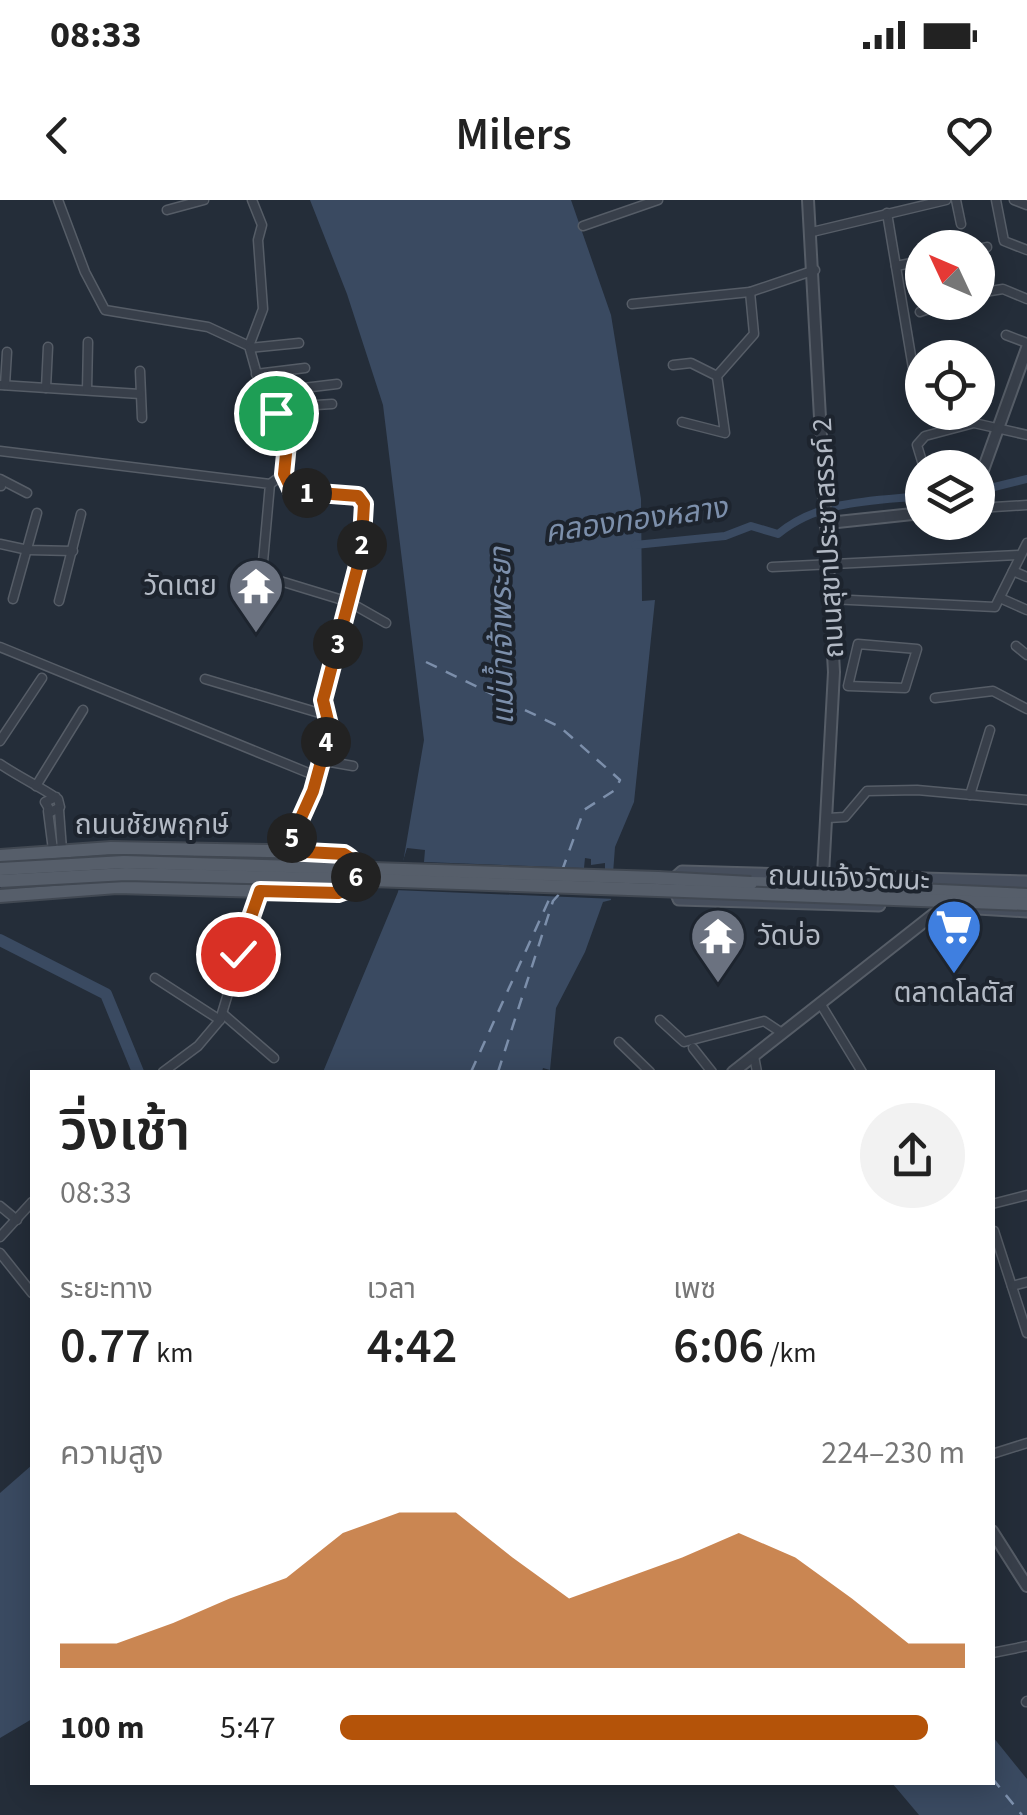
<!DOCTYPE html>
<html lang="th">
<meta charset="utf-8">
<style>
body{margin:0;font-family:"Source Sans 3","Noto Sans Thai",sans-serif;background:#f2f2f2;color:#222;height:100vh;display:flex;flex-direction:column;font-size:38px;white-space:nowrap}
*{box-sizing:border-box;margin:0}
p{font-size:32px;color:#767676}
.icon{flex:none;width:55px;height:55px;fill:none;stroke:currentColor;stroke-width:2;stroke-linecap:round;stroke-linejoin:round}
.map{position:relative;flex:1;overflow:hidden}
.sheet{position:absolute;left:30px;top:870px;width:965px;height:715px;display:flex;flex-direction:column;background:#fff;border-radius:0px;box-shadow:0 5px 25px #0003}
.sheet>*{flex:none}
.needle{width:65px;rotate:314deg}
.fabs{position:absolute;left:905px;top:30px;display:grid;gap:20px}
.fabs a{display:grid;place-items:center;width:90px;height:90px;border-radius:50%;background:#fff;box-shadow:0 5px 25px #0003;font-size:50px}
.pin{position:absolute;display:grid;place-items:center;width:85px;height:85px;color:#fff;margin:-42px;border:5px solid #fff;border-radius:50%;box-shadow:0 2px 10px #0007}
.km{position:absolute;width:50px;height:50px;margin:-25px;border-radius:50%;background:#222;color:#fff;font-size:28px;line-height:50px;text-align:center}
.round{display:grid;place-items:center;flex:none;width:105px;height:105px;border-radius:52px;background:#f2f2f2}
.headline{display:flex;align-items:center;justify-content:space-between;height:170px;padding:0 30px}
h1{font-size:55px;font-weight:600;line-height:75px}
.stats{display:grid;grid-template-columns:repeat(3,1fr);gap:15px;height:170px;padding:10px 30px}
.stats div{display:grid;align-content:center}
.stats b{font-size:50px;font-weight:600}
.stats small{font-size:28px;font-weight:400}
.stats p{font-size:28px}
.chart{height:280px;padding:20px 30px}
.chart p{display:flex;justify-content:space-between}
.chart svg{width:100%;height:180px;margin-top:10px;fill:#b45309;opacity:.7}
ul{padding:0 30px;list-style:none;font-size:32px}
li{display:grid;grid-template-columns:160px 120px 1fr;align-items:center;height:75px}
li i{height:25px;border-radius:12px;background:#b45309}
.status{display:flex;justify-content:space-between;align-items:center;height:70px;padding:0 50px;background:#fff;direction:ltr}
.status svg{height:28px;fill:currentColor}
header{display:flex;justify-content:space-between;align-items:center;height:130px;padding:0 30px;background:#fff;font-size:45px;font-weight:600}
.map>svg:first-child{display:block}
.water{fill:#3a4a61}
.pier{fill:#242d39}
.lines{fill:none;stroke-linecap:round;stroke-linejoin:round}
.canal{stroke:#3a4a61;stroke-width:8}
.river{stroke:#3a4a61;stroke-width:12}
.ferry{stroke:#7c8fab;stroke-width:2.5;stroke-dasharray:12 10;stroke-linecap:butt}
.minor-casing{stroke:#565d67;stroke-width:11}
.tertiary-casing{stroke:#565d67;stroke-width:14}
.secondary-casing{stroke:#565d67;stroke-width:15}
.primary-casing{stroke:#414852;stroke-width:16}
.minor{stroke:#383f4a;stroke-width:8}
.tertiary{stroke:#383f4a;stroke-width:10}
.secondary{stroke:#464e5c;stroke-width:11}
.primary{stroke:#565e6a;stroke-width:12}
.primary-bridge-casing{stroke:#414852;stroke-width:16;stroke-linecap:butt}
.primary-bridge{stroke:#565e6a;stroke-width:12}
.route-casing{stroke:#fff;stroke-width:20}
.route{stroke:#b45309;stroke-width:12}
.labels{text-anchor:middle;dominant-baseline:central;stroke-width:8;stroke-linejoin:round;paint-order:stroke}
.street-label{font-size:28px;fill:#b3bac5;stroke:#1d242e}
.poi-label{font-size:28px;fill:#b3bac5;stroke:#1d242e;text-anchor:end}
.water-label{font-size:30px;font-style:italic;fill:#7c8fab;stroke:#1d242e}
</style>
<div class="status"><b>08:33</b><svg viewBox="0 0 49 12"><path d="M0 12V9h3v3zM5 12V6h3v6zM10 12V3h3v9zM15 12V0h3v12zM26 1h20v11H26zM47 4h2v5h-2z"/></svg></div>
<header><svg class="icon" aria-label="back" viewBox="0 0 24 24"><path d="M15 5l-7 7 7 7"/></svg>Milers<svg class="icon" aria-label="heart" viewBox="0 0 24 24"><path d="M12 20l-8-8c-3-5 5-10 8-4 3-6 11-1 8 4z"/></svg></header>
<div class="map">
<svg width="1027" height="1615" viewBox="0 0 1027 1615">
<rect width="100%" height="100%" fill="#242d39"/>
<g class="water">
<path d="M310,0H571L611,115L641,299L642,401L655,400L634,602L615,647L611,700L603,702L585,752L556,808L550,870L543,868L542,872H323L398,692L424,540L383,205L347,94Z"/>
<path d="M32,1265V1519L0,1538V1293Z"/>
<path d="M993,1537L1027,1579V1615H919L892,1583L992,1582Z"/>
</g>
<path class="pier" d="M407,648L425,650L424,662L584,668L585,658L591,659V665L605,663V669L618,670L616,699L394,690Z"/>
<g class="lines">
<g class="canal">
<path d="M978,291L1027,279"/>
<path d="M635,345L725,336L751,326L778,334C819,300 872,301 922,296"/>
</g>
<path class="river" d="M0,740L106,794L138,872"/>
<g class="ferry">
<path d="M426,462L560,527L620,580L615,590L584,610L563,668"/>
<path d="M471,872L552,693"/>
<path d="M498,872L553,701L562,691"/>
<path d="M992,1578L1022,1615"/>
</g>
<g class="minor-casing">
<g id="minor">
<path d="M58,0L85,72L105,110L208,127L249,146L265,203L289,225L285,273L270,284"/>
<path d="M956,0L961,24"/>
<path d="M996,0L1004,41L1027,50"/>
<path d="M1014,0L1027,5"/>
<path d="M167,10L204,0"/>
<path d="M887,13L915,180"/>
<path d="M583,26L658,0"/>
<path d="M812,32L946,0"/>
<path d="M978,49L987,47"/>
<path d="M896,66L922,61"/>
<path d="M978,93L1003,89L1027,99"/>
<path d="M632,104L750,92L815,70"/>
<path d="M920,112L949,102"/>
<path d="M1006,135L1027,143"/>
<path d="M249,146L263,109L258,40L262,25L252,0"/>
<path d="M250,148L299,143"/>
<path d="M673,165L691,163L717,176"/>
<path d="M140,171L142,218"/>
<path d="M256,174L305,168"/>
<path d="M0,185L140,194"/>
<path d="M5,185L7,152"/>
<path d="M46,188L48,147"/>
<path d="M87,190L88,142"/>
<path d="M261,193L337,184"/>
<path d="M269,208L332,204"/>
<path d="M682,222L725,233L717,176L754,134L750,92"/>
<path d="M0,251L270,284L263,362L267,377L349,402L386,423"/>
<path d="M924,268L917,245L925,236L974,223L1027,235"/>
<path d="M285,273L293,292L358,297L364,303L361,354L323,501L330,529L313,591L286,651"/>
<path d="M0,279L27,293"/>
<path d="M0,286H1"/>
<path d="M978,308L1027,305"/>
<path d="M0,344L28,350L73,351"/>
<path d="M772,367L1020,355"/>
<path d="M1013,371L1027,377"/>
<path d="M1000,398L1027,410"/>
<path d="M13,399L37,313"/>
<path d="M830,399L995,407L1027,343"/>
<path d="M59,401L81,314"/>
<path d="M858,444L917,449L905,488L848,486Z"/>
<path d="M1016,446L1027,455"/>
<path d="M0,447L316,576"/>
<path d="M205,479L326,515"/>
<path d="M935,498L993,491L1027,509"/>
<path d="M0,541L42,478"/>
<path d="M319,560L353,566"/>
<path d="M0,564C19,577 39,586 58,599L60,607L51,612L45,602L56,597"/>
<path d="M36,586L83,510"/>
<path d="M970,595L990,530"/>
<path d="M59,610L62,650"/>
<path d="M48,611L53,650"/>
<path d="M828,618L845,617L867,591L917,590L1027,600"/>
<path d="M155,778L220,820"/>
<path d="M820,803L862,872"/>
<path d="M223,814L274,858"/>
<path d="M660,820L684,842L764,821L782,833"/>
<path d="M619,842L650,872"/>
<path d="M693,848L712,872"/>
<path d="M754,856L757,872"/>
<path d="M163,872L198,846L220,820L259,691"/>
<path d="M992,1004L1027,995"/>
<path d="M0,1006L17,1020"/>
<path d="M994,1031L1027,1133"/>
<path d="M0,1037L32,1002"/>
<path d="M0,1053L32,1093"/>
<path d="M1012,1086L1027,1082"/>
<path d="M992,1254L1027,1243"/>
<path d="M992,1453L1027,1446"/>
<path d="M1026,1502L1027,1501"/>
</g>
</g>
<g class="tertiary-casing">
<g id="tertiary">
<path d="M808,0L834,472L823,675"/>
<path d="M978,284L1027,148"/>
<path d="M828,323L922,313"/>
<path d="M733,872L944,706"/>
<path d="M992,1331L1027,1386"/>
</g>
</g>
<g class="secondary-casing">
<g id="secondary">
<path d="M879,705L679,699L672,681L682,672L1027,682"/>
<path d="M978,708L1027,711"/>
</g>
</g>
<g class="primary-casing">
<g id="primary">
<path d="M0,656L111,648L324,652L350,657L357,675L349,689L338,693L117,687L0,696"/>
<path d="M372,669L658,678"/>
<path d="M371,680L657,690"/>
<path d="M751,683L837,685"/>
</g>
</g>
<use href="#minor" class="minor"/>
<use href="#tertiary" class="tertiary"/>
<use href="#secondary" class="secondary"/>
<use href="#primary" class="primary"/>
<g class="primary-bridge-casing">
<g id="primary-bridge">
<path d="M0,669L124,662L372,669"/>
<path d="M658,678L751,683"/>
<path d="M0,681L126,674L371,680"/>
<path d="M827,686L1027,695"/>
<path d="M657,690L1027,704"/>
</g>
</g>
<use href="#primary-bridge" class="primary-bridge"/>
</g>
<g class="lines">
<g class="route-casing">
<path id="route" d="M238,754L260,691L338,693L349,689C360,677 359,662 344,654L286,651L313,591L330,529L323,500L361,354L364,304L358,296L292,291L284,274L289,224L276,213"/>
</g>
<use href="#route" class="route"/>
</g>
<defs>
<g id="temple-pin" transform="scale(2.875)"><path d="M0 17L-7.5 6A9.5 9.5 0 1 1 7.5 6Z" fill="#6b7280" stroke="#1d242e"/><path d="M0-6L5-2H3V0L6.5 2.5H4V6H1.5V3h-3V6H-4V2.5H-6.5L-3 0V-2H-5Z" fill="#fff"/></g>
<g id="supermarket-pin" transform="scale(2.875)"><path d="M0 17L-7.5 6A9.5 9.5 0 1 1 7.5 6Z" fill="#3f7fe0" stroke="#1d242e"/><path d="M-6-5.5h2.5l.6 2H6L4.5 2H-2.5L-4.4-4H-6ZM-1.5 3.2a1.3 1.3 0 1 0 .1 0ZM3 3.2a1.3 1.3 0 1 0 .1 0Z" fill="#fff"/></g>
</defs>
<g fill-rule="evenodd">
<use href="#temple-pin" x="256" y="386"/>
<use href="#supermarket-pin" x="954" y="727"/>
<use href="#temple-pin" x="718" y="736"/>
</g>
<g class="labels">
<g class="street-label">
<text transform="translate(828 338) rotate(-93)">ถนนสุขาประชาสรรค์ 2</text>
<text x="152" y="625">ถนนชัยพฤกษ์</text>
<text transform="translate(849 678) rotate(2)">ถนนแจ้งวัฒนะ</text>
</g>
<g class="poi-label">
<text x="217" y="386">วัดเตย</text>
<text x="757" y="736" text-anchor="start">วัดบ่อ</text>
<text x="954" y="793" text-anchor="middle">ตลาดโลตัส</text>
</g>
<g class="water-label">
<text transform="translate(636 320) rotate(-8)">คลองทองหลาง</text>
<text transform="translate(502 436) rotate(-91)">แม่น้ำเจ้าพระยา</text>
</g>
</g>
</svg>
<div class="fabs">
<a><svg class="needle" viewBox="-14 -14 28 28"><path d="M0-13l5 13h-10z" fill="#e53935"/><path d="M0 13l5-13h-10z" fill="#767676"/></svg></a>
<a><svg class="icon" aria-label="locate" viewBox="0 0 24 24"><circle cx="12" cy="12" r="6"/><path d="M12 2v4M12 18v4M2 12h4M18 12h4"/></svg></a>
<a><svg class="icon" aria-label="layers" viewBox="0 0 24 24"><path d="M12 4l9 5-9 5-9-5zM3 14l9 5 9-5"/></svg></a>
</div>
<div class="pin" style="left:276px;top:213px;background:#1e9e55"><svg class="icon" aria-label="arrive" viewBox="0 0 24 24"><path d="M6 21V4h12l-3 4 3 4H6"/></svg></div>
<div class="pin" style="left:238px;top:754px;background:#d93025"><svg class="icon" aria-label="check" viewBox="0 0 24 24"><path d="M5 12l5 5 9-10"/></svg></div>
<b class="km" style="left:307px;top:293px">1</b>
<b class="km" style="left:362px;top:345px">2</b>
<b class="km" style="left:338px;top:444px">3</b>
<b class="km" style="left:326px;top:542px">4</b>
<b class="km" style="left:292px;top:638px">5</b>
<b class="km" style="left:356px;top:677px">6</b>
<section class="sheet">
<div class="headline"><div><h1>วิ่งเช้า</h1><p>08:33</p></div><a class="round"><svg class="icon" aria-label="share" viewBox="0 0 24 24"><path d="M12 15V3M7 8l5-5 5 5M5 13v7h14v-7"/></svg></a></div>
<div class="stats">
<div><p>ระยะทาง</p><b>0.77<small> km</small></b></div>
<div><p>เวลา</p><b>4:42</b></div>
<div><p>เพซ</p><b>6:06<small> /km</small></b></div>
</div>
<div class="chart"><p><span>ความสูง</span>224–230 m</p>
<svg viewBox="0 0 160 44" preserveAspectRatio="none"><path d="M0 44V38L10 38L20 33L30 27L40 22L50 11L60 6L70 6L80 17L90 27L100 22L110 17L120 11L130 17L140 27L150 38L160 38V44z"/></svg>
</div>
<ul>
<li><b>100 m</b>5:47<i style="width:94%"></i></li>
</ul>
</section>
</div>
